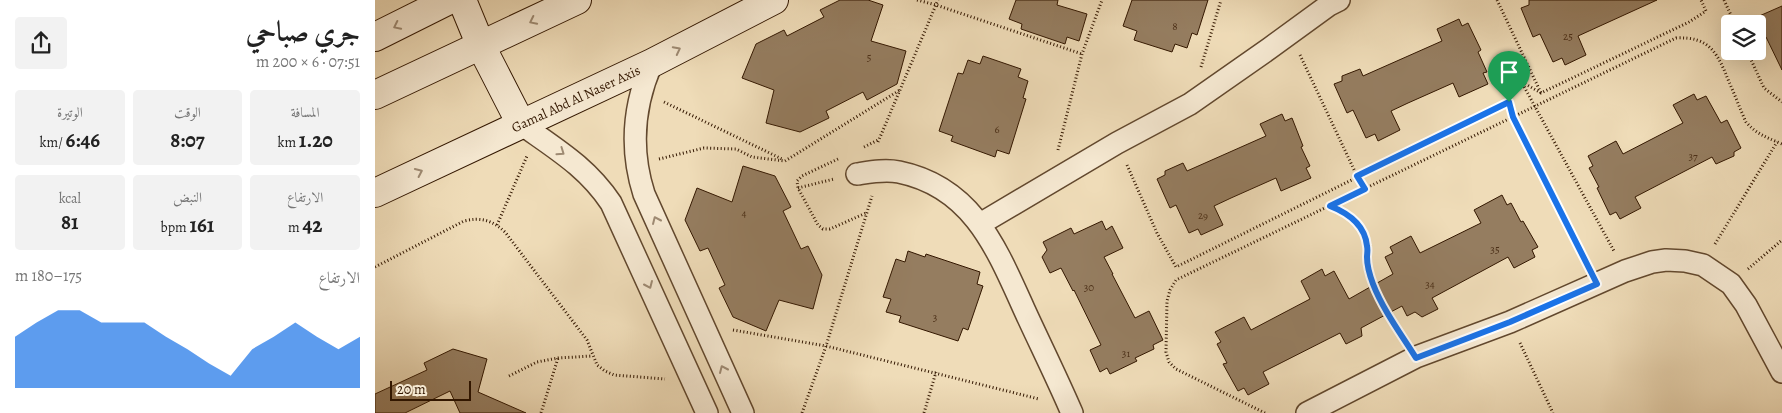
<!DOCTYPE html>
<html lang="ar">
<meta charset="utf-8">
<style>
body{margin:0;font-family:Alegreya,Amiri,serif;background:#f2f2f2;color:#222;direction:rtl;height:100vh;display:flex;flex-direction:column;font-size:19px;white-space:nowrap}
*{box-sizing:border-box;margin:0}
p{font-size:16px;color:#767676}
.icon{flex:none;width:28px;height:28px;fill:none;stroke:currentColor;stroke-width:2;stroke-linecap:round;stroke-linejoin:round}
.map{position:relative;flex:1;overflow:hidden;direction:ltr}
.drawer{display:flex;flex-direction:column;background:#fff;width:375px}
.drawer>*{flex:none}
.controls{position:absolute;left:1346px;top:15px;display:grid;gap:10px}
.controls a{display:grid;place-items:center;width:45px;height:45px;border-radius:5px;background:#fff;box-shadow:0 5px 20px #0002;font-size:25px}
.scale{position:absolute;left:15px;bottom:12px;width:81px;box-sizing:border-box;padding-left:5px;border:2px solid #331700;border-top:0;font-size:14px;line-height:18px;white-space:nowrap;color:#331700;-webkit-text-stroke:4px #f5e8d1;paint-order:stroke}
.pin{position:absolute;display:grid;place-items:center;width:42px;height:42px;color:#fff;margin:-51px -21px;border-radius:50% 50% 50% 0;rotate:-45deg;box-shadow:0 0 5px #0007}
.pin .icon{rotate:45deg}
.round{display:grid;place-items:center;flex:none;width:52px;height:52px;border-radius:5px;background:#f2f2f2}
.overview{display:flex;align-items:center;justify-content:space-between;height:85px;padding:0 15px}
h1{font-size:28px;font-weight:600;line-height:38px}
.figures{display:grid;grid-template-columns:repeat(3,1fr);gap:8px;height:85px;padding:5px 15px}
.figures div{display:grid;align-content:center;border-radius:5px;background:#f2f2f2;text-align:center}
.figures b{font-size:21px;font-weight:600}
.figures small{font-size:14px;font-weight:400}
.figures p{font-size:14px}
.chart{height:140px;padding:10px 15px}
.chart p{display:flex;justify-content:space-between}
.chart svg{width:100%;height:90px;margin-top:5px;fill:#1a73e8;opacity:.7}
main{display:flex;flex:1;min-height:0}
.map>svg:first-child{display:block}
.building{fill:#957d60;stroke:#331700}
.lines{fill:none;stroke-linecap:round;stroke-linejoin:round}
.street-casing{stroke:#62482e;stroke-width:24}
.secondary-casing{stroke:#331700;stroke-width:30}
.path{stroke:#331700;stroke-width:3;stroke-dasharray:1 2.5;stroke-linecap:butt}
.street{stroke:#f5e8d1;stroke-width:21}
.secondary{stroke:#f5e8d1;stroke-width:28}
.oneway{stroke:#9e8a73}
.route-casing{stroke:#fff;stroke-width:10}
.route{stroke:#1a73e8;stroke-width:6}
.labels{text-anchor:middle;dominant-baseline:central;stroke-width:4;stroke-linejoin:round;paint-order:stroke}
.number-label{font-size:11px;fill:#4c3018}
.street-label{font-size:14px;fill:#331700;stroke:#f5e8d1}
</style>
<main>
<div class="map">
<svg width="1407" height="413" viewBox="0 0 1407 413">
<rect width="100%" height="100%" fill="#efdcb8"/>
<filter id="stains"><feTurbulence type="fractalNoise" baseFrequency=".004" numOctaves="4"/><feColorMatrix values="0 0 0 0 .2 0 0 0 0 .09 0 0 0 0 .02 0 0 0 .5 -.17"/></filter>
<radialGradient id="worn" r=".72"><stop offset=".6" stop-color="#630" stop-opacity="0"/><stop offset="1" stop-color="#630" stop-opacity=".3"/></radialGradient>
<g class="building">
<path d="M465,0H493L508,5L496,41L531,51L522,84L492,100L488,92L451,111L454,118L425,132L391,123L399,90L367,78L381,44L409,30L412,36L449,17L445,10Z"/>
<path d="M641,0H683L682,5L712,14L704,41L692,37L690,44L646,29L647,24L634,19Z"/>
<path d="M757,0H833L822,35L817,33L812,48L800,44L797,52L759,40L762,31L748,26Z"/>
<path d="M1154,0H1282L1203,36L1211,55L1190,65L1187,58L1178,62L1165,34L1158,37L1146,8L1154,5Z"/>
<path d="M1407,6V70L1391,37L1382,41V17Z"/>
<path d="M1084,19L1087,26L1093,23L1106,50L1103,52L1112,72L1108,73L1113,84L1084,97L1078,83L1033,103L1016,111L1025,130L1003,141L1000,134L991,138L978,110L972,113L959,84L967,81V76L985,69L988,76L1067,41L1062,29Z"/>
<path d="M608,56L646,69L643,77L653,81L648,98L651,99L634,154L622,150L620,157L576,141L578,136L564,131L583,73L588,74L593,60L605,64Z"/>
<path d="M1319,94L1322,100L1331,96L1346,123L1352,120L1366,148L1359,152V156L1341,164L1337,157L1260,197L1266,208L1245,219L1241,212L1235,215L1222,188L1224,187L1214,168L1218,166L1213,156L1241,141L1248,154L1308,123L1298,105Z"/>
<path d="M907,114L910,121L917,118L928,146L926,147L935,166L931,168L936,178L906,191L901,178L856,198L839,206L848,225L826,235L823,229L814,233L801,205L795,208L782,179L790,175V171L808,163L812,171L891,136L885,124Z"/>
<path d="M368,166L400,176L416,207L408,211L426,249L433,246L447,275L438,309L404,300L391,331L358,317L344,288L350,285L333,248L325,251L310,220L322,188L357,202Z"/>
<path d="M1127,195L1132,205L1136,203L1146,222L1148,221L1163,247L1157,250L1160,257L1139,268L1133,257L1057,298L1063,309L1047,317L1040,312L1032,316L1027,306L986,328L987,336L971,344L965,333L888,372L894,384L873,395L869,388L863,391L848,364L852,363L842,344L846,342L840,332L869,317L876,330L935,299L926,281L947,269L950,276L959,271L974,299L1018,274L1010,257L1018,253L1015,247L1036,236L1045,253L1106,223L1099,210Z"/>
<path d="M727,221L731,230L737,226L748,248L729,257L738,274H737L760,318L774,311L788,340L778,345L779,349L760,358L762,361L735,374L732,368L725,372L715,350L726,345L699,290L698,291L686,268L675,273L667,257L672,250L668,242L696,228L699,234Z"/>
<path d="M533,251L550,257L551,254L605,272L602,284L608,286L593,330L588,328L583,341L524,322L526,316L511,312L516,299L508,297L521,259L530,262Z"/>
<path d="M78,349L112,359L103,392L151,413H85L75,391L30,413H0V394L52,370L49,363Z"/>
</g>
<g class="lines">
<g class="street-casing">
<g id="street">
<path d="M277,63C258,106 255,150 269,194L368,413"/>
<path d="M146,124C181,149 212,167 236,203L332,413"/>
<path d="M482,174C495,172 510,169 524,172C597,187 621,247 649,309C665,344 682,378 697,413"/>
<path d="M605,224L742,143L815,104L895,48L954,5L964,0"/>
<path d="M932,413L1041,357L1135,322L1250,271L1277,262L1291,260L1310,261L1328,265L1356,284L1371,305L1407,372"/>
</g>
</g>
<g class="secondary-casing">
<g id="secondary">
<path d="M87,0L106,46L146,124"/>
<path d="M0,37L74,0"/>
<path d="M0,95L202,0"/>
<path d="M0,193L277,63L399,0"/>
</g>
</g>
<g class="path">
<path d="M542,0L561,5L707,54"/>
<path d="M1122,0L1166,93"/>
<path d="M1349,0L1360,24"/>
<path d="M1372,51L1389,88L1407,102"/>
<path d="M925,55L982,176L989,189"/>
<path d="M826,67L846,0"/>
<path d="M1147,82L1166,93L1314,22L1331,11L1326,0"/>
<path d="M289,102L407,159"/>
<path d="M1134,102L1138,117L1211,264"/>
<path d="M503,142L563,0"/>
<path d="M489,147L503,140"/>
<path d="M683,150L707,54L727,0"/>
<path d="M284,159L329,148L361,149L377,157L410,161L525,90"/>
<path d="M463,159L427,176L422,181L423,188L443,225L448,229H455L491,213"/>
<path d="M752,165L782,233L801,267L1134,102L1131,73H1138L1146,81L1239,251"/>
<path d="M423,188L459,179"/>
<path d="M956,206C1002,225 986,244 997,281C1003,301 1017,319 1028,336"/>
<path d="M122,225L152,156"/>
<path d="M1340,244L1402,142"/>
<path d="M0,267L89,221C106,217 117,220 130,232L212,340L222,365L230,371L239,375L290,379"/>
<path d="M1373,269L1407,240"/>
<path d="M358,330L451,346L664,399"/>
<path d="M1145,343L1178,413"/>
<path d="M134,376L162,362L183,358L217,356"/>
<path d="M166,413L183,358"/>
<path d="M427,413L451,346L497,196"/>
<path d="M549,413L561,372"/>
<path d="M890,413L801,369L794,362L791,352L792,301L795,290L801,280L1301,38C1335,36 1343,54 1354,82C1360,95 1365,109 1371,122C1381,134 1393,138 1407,144"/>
</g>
<use href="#street" class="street"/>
<use href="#secondary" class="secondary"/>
</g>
<defs><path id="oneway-chevron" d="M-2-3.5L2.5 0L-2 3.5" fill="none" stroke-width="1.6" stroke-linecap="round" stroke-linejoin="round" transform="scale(1.25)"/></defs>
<g class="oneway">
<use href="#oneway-chevron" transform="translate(158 21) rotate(154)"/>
<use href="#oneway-chevron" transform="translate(22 26) rotate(154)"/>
<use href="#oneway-chevron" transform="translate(302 50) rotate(-27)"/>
<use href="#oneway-chevron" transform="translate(186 152) rotate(35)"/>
<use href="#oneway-chevron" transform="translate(44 172) rotate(-25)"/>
<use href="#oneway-chevron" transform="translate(281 220) rotate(-114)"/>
<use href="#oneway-chevron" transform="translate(274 285) rotate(66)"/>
<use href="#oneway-chevron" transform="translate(348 369) rotate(-114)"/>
</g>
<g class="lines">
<g class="route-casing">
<path id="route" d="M1134,102L1138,117L1222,284L1135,322L1041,358C1026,334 1008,310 998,284C995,276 992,265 992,257C992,254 993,250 992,246C990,225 973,213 955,206L990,189L982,176Z"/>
</g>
<use href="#route" class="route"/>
</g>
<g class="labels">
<g class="number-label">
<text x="800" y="26">8</text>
<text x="1193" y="36">25</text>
<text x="494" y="57">5</text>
<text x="622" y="129">6</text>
<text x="1318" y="156">37</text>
<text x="369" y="213">4</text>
<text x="828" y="215">29</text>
<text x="1120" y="249">35</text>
<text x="1055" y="284">34</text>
<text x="714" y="287">30</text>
<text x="560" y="317">3</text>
<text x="751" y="353">31</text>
</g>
<g class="street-label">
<text transform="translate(201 99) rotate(-25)">Gamal Abd Al Naser Axis</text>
</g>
</g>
<rect width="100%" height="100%" filter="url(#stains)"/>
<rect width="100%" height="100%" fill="url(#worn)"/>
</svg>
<div class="controls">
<a><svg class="icon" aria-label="layers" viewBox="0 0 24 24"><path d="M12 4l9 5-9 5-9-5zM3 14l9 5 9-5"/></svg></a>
</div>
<div class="scale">20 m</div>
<div class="pin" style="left:1134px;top:102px;background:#1e9e55"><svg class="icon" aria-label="arrive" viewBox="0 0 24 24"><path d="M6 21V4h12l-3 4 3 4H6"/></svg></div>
</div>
<section class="drawer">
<div class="overview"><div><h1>جري صباحي</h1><p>07:51 · 6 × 200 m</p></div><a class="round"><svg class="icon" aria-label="share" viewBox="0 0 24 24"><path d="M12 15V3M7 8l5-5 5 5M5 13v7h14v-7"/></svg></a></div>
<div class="figures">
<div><p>المسافة</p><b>1.20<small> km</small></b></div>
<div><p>الوقت</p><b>8:07</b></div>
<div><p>الوتيرة</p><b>6:46<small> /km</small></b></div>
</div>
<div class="figures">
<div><p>الارتفاع</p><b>42<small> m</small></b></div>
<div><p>النبض</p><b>161<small> bpm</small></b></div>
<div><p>kcal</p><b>81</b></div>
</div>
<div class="chart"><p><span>الارتفاع</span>175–180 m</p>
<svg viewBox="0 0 160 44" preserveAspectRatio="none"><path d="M0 44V19L10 12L20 6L30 6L40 12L50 12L60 12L70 19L80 25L90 32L100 38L110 25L120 19L130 12L140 19L150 25L160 19V44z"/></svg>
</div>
</section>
</main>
